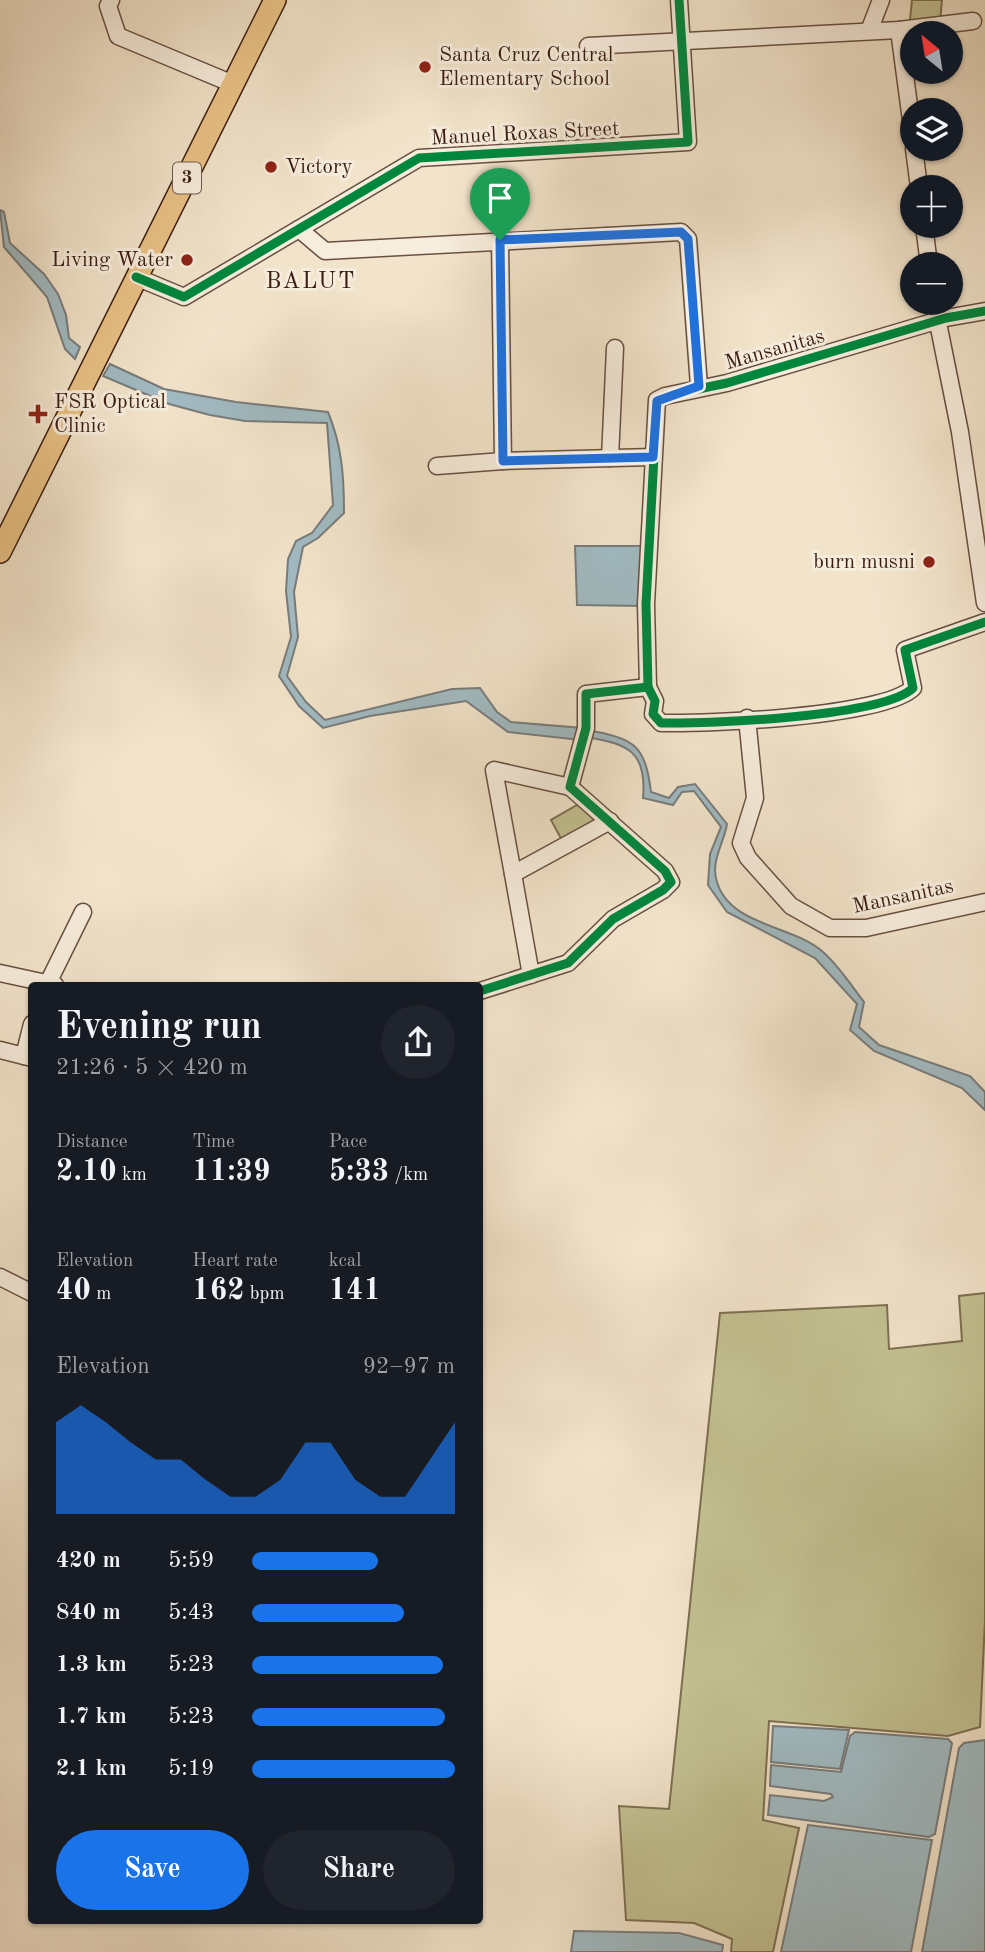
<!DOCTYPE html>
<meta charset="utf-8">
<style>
body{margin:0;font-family:"Old Standard TT",serif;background:#20242c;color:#f1f3f6;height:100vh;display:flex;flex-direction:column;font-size:26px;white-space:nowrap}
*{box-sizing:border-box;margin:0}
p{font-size:23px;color:#9ea1a6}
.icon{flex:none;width:38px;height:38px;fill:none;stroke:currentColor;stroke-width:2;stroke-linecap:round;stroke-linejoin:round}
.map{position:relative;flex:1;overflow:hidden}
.side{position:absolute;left:28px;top:982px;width:455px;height:942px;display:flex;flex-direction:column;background:#171b24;border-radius:7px;box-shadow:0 2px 5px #0004}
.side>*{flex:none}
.needle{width:46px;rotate:330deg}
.tools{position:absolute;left:900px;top:21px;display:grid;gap:14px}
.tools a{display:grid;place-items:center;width:63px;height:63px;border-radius:50%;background:#171b24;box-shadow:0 2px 5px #0004;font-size:35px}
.pin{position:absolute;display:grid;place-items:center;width:60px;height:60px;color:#fff;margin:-72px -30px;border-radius:50% 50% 50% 0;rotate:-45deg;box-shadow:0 0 7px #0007}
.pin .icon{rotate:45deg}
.round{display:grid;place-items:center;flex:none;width:74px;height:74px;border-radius:37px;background:#20242c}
.headline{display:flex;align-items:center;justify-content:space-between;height:119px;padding:0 28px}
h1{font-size:38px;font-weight:600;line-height:52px}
.metrics{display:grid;grid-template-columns:repeat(3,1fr);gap:10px;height:119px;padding:7px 28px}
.metrics div{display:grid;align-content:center}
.metrics b{font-size:30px;font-weight:600}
.metrics small{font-size:19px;font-weight:400}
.metrics p{font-size:19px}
.chart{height:196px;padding:14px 28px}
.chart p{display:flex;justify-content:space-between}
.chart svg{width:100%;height:126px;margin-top:7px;fill:#1a73e8;opacity:.7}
.button{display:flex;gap:14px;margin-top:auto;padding:14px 28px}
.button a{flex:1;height:80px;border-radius:42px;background:#1a73e8;color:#fff;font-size:28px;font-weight:600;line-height:80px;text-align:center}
.button a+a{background:#20242c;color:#f1f3f6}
ul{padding:0 28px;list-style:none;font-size:23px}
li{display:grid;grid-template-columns:112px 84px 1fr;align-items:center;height:52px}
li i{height:18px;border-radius:9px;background:#1a73e8}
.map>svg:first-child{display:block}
.green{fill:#c3c192;stroke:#7e6f52;stroke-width:2}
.water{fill:#a1bbc3;stroke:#787c7c;stroke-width:2}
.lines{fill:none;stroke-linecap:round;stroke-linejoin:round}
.minor-casing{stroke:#684f40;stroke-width:19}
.major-casing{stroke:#3a1d11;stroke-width:24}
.minor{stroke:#f7eddd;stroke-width:16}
.major{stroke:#e9c286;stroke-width:21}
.cycleway-casing{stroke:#f7eddd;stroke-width:13}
.cycleway{stroke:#00873e;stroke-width:9}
.route-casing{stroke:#fff;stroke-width:14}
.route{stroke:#1a73e8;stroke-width:9}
.poi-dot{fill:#8f2418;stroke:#f7eddd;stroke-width:2.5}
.labels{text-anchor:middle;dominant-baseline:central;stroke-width:6;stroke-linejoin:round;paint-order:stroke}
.shield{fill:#f7eddd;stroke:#735b4e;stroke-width:2}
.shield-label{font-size:19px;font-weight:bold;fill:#3a1d11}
.poi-label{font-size:21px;fill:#3a1d11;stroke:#f7eddd;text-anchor:start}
.street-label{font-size:21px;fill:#3a1d11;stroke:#f7eddd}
.neighbourhood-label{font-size:23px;letter-spacing:2px;fill:#3a1d11;stroke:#f7eddd}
</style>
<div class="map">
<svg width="985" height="1952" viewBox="0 0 985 1952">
<rect width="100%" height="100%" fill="#f2e4cb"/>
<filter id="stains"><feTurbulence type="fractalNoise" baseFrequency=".00286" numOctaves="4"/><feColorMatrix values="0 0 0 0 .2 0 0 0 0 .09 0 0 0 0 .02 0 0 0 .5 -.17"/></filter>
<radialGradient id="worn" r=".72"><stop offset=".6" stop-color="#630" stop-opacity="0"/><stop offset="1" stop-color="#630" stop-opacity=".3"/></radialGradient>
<g class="green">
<path d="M912,0H942L940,23L910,20Z"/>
<path d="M584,801L606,820L564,844L551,820Z"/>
<path d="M985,1293V1620L980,1727L948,1736L769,1721L763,1820L799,1828L773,1952H731L732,1939L694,1923L626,1920L619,1806L669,1809L720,1313L887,1305L889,1349L962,1341L959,1296Z"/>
</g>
<g class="water">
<path d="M0,210L4,212L10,243L44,274L58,294L66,315L69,338L80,347L75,359L65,349L47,297L4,247Z"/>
<path d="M110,364L164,389L236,402L328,412C342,446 344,476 344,513L318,538L303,547L294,592L298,637L287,676L306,702L325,720L452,689L480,688L497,712L511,722L582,728L580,740L508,732L466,701L370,716L323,728L299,706L279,676L291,637L286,591L288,559L296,541L312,533L333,505L327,423L245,421L210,415L169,404L103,376Z"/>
<path d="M575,546H645L643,606L577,605Z"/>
<path d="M588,730C633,739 645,743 651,792L669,798L678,787L695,784L727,824C724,843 710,862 717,882C730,926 793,925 823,952C839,966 851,985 864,1002L859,1027L879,1045L970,1076L985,1092V1110L962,1088L874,1051L850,1030L857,1004L815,958L727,912L708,885L710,854L721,827L694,791L682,792L673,805L643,798C647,752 629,744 586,737Z"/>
<path d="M773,1726L849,1730L840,1769L771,1762Z"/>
<path d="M855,1732L948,1739L952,1743L935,1834L929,1837L768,1815L770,1795L824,1801L833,1797L831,1794L770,1786L771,1765L841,1772L850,1736Z"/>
<path d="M985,1740V1952H922L959,1748L964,1743Z"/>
<path d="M808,1825L932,1840L911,1952H781Z"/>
<path d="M574,1931L679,1933L723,1945L722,1952H571Z"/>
</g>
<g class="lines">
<g class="minor-casing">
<g id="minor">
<path d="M111,0L108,6L118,36L233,84"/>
<path d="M899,30L912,128"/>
<path d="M869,31L881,0"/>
<path d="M588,46L899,30L973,21"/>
<path d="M914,149L919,187"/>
<path d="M924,226L929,264"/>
<path d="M299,229L325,251L681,232L688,239L699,386"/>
<path d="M500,240L503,461"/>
<path d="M136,277L184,297L419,158L688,142L679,0"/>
<path d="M934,303L960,432L985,603"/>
<path d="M610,458L615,348"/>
<path d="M437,466L503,461L653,457"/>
<path d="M648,687L646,604L657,400L665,396L727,383L946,318L985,311"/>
<path d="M747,718L755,798L741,843L748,858L791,906L830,928H866L985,902"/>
<path d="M513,874L494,770L570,787"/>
<path d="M0,973L55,985"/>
<path d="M531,975L513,874L610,821"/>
<path d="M48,983L83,912"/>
<path d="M480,991L568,963L613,919L663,890L671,882L665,871L570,787L586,728V694L648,687L655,701L653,714L661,723C708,724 883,717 913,688L905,650L985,622"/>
<path d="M0,1050L32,1058"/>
<path d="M24,1056L32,1024"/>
<path d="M0,1277L32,1293"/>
</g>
</g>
<g class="major-casing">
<path id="major" d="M0,552L275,0"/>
</g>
<use href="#minor" class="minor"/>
<use href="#major" class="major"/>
<g class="cycleway-casing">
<g id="cycleway">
<path d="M136,277L184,297L419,158L688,142L679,0"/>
<path d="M648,687L646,604L657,400L665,396L727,383L946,318L985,311"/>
<path d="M480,991L568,963L613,919L663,890L671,882L665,871L570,787L586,728V694L648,687L655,701L653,714L661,723C708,724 883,717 913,688L905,650L985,622"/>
</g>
</g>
<use href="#cycleway" class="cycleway"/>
</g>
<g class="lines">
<g class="route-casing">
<path id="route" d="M681,232L688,239L699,386L657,401L653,457L503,461L500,240Z"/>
</g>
<use href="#route" class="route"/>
</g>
<g class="poi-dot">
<circle cx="425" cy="67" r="7"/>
<circle cx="271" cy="167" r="7"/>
<circle cx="187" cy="260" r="7"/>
<path d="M34.5 403.5h7v7h7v7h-7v7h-7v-7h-7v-7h7z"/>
<circle cx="929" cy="562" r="7"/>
</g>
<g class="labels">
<rect class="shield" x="173" y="162.5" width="28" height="31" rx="5"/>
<g class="shield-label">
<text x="187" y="178">3</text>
</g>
<g class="poi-label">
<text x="439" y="55">Santa Cruz Central<tspan x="439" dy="24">Elementary School</tspan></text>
<text x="285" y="167">Victory</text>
<text x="173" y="260" text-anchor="end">Living Water</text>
<text x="54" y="402">FSR Optical<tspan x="54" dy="24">Clinic</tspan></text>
<text x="915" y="562" text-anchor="end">burn musni</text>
</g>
<g class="street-label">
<text transform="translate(525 134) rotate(-3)">Manuel Roxas Street</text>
<text transform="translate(775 350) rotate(-16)">Mansanitas</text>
<text transform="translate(903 897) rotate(-12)">Mansanitas</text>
</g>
<g class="neighbourhood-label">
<text x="311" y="281">BALUT</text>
</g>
</g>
<rect width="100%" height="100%" filter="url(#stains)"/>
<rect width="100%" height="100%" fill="url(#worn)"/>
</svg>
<div class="tools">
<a><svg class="needle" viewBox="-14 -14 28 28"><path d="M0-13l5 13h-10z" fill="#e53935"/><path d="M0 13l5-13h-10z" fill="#9ea1a6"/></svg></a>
<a><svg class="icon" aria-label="layers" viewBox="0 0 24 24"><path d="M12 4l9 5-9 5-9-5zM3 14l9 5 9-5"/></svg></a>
<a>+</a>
<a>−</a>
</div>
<div class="pin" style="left:500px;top:240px;background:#1e9e55"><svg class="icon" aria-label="arrive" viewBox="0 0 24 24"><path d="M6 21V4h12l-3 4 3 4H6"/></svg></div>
<section class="side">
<div class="headline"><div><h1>Evening run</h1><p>21:26 · 5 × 420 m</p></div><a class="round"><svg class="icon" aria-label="share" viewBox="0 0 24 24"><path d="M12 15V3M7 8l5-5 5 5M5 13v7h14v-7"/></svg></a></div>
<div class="metrics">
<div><p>Distance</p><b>2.10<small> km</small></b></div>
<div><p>Time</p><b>11:39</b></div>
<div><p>Pace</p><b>5:33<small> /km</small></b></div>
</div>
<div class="metrics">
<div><p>Elevation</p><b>40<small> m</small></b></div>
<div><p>Heart rate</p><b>162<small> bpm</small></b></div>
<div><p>kcal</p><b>141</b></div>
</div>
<div class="chart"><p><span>Elevation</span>92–97 m</p>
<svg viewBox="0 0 160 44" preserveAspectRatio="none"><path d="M0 44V12L10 6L20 12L30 19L40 25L50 25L60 32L70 38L80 38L90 32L100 19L110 19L120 32L130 38L140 38L150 25L160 12V44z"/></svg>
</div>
<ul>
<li><b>420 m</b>5:59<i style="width:62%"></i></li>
<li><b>840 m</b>5:43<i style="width:75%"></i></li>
<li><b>1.3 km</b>5:23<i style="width:94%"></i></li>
<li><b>1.7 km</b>5:23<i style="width:95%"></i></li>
<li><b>2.1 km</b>5:19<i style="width:100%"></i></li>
</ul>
<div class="button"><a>Save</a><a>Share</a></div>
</section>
</div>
